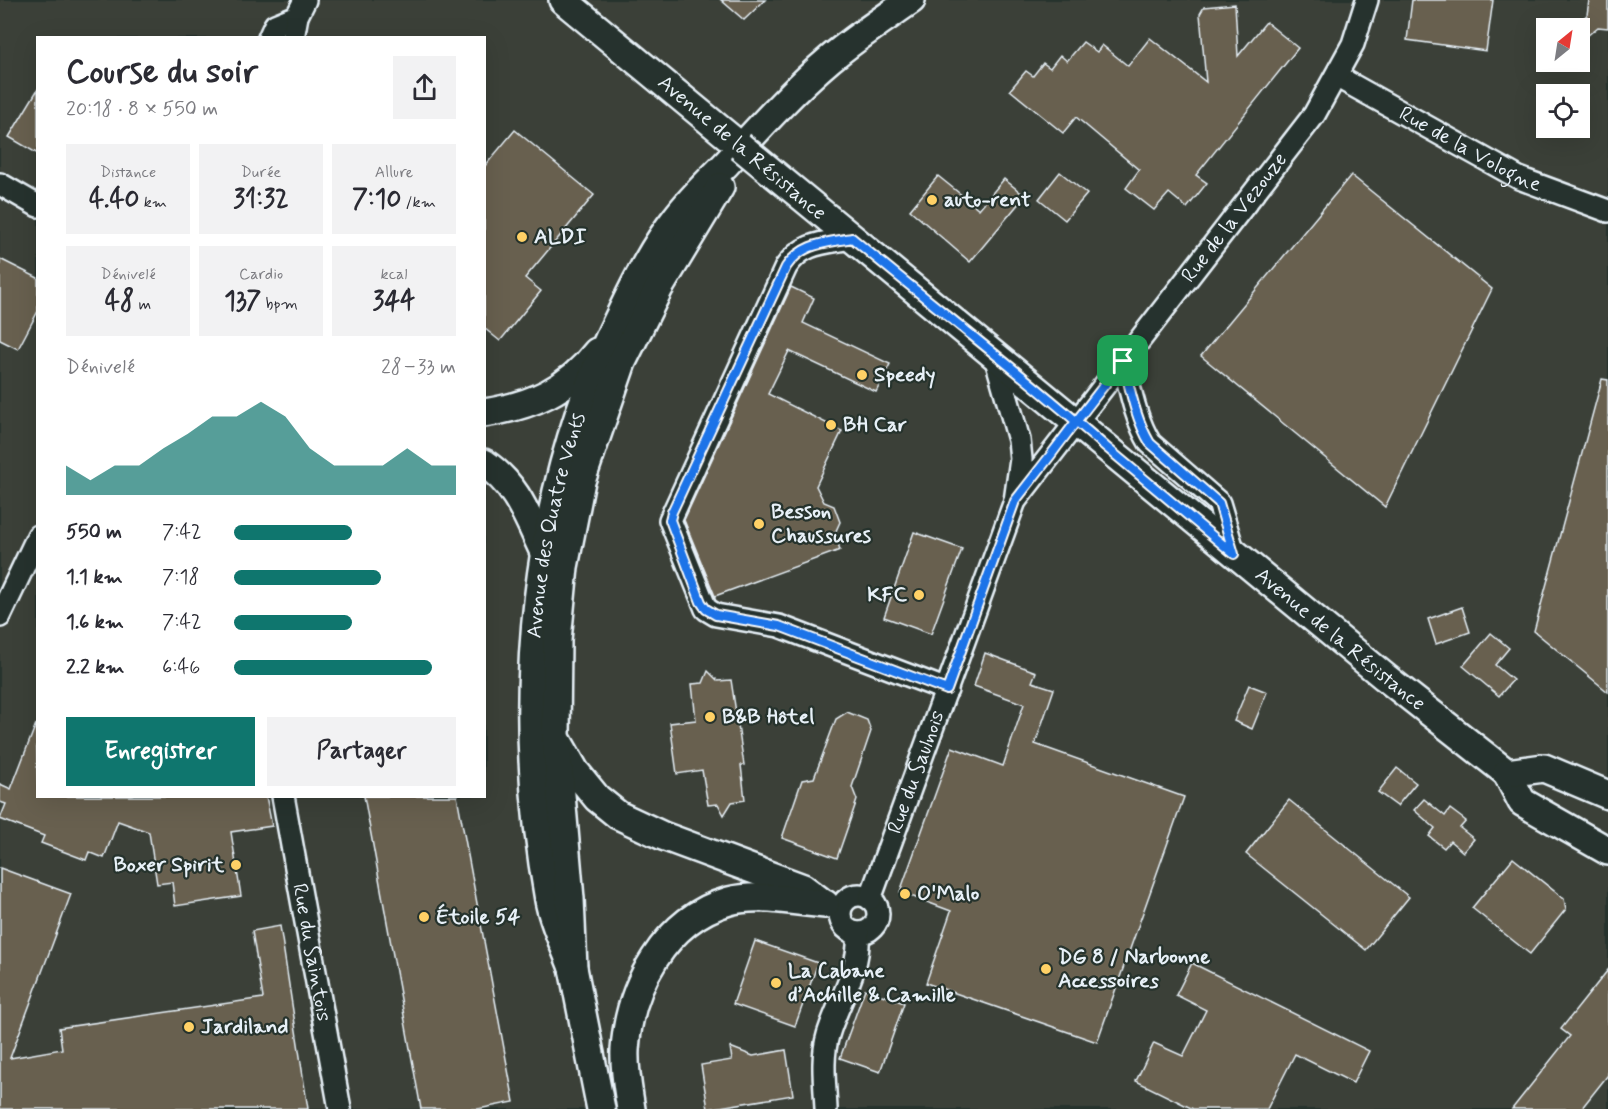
<!DOCTYPE html>
<html lang="fr">
<meta charset="utf-8">
<style>
body{margin:0;font-family:Mynerve,sans-serif;background:#f2f2f3;color:#2b2b33;height:100vh;display:flex;flex-direction:column;font-size:22px;white-space:nowrap}
*{box-sizing:border-box;margin:0}
p{font-size:20px;color:#7c7c81}
.icon{flex:none;width:33px;height:33px;fill:none;stroke:currentColor;stroke-width:2;stroke-linecap:round;stroke-linejoin:round}
.map{position:relative;flex:1;overflow:hidden}
.side{position:absolute;left:36px;top:36px;width:450px;height:762px;display:flex;flex-direction:column;background:#fff;border-radius:0px;box-shadow:0 6px 24px #0002}
.side>*{flex:none}
.needle{width:39px;rotate:30deg}
.controls{position:absolute;left:1536px;top:18px;display:grid;gap:12px}
.controls a{display:grid;place-items:center;width:54px;height:54px;border-radius:0px;background:#fff;box-shadow:0 6px 24px #0002;font-size:30px}
.pin{position:absolute;display:grid;place-items:center;width:51px;height:51px;color:#fff;margin:-26px;border-radius:12px;box-shadow:0 3px 9px #0006}
.round{display:grid;place-items:center;flex:none;width:63px;height:63px;border-radius:0px;background:#f2f2f3}
.summary{display:flex;align-items:center;justify-content:space-between;height:102px;padding:0 30px}
h1{font-size:33px;font-weight:800;line-height:45px}
.figures{display:grid;grid-template-columns:repeat(3,1fr);gap:9px;height:102px;padding:6px 30px}
.figures div{display:grid;align-content:center;border-radius:0px;background:#f2f2f3;text-align:center}
.figures b{font-size:26px;font-weight:800}
.figures small{font-size:16px;font-weight:400}
.figures p{font-size:16px}
.chart{height:168px;padding:12px 30px}
.chart p{display:flex;justify-content:space-between}
.chart svg{width:100%;height:108px;margin-top:6px;fill:#0f766e;opacity:.7}
.action{display:flex;gap:12px;margin-top:auto;padding:12px 30px}
.action a{flex:1;height:69px;border-radius:0px;background:#0f766e;color:#fff;font-size:24px;font-weight:800;line-height:69px;text-align:center}
.action a+a{background:#f2f2f3;color:#2b2b33}
ul{padding:0 30px;list-style:none;font-size:20px}
li{display:grid;grid-template-columns:96px 72px 1fr;align-items:center;height:45px}
li i{height:15px;border-radius:8px;background:#0f766e}
.map>svg:first-child{display:block}
.built{fill:#3a4038;fill-rule:evenodd}
.building{fill:#686050;stroke:#e8f1f8;stroke-width:1.5}
.lines{fill:none;stroke-linecap:round;stroke-linejoin:round}
.minor-casing{stroke:#e8f1f8;stroke-width:26}
.major-casing{stroke:#e8f1f8;stroke-width:32}
.minor{stroke:#26332d;stroke-width:21}
.major{stroke:#26332d;stroke-width:27}
.major-bridge-casing{stroke:#e8f1f8;stroke-width:32;stroke-linecap:butt}
.major-bridge{stroke:#26332d;stroke-width:27}
.route-casing{stroke:#fff;stroke-width:12}
.route{stroke:#1a73e8;stroke-width:8}
.poi-dot{fill:#ffd166;stroke:#26332d;stroke-width:2}
.labels{text-anchor:middle;dominant-baseline:central;stroke-width:4.5;stroke-linejoin:round;paint-order:stroke}
.street-label{font-size:21px;fill:#e8f1f8;stroke:#26332d}
.poi-label{font-size:21px;font-weight:bold;fill:#e8f1f8;stroke:#26332d;text-anchor:start}
</style>
<div class="map">
<svg width="1608" height="1109" viewBox="0 0 1608 1109">
<rect width="100%" height="100%" fill="#26332d"/>
<filter id="ink" filterUnits="userSpaceOnUse"><feTurbulence type="fractalNoise" baseFrequency=".0167" numOctaves="2"/><feDisplacementMap in="SourceGraphic" scale="12" xChannelSelector="R" yChannelSelector="G"/><feConvolveMatrix kernelMatrix="1 2 1 2 8 2 1 2 1" color-interpolation-filters="sRGB"/></filter>
<g filter="url(#ink)">
<path class="built" d="M0,0H1608V1109H0ZM1546,28H1580V62H1546ZM38,38H484V796H38ZM1546,94H1580V128H1546Z"/>
<g class="building">
<path d="M721,0H765L744,20Z"/>
<path d="M1412,0H1493L1486,51L1407,40Z"/>
<path d="M1589,0H1608V28L1598,27L1587,36L1577,23L1587,15Z"/>
<path d="M1235,4L1238,56L1266,22L1298,48L1196,175L1207,183L1187,208L1169,193L1154,210L1126,188L1139,170L1076,117L1063,133L1010,90L1026,71L1033,76L1043,63L1050,68L1060,55L1067,61L1083,42L1097,52L1102,45L1128,66L1150,38L1206,82L1200,14L1204,7Z"/>
<path d="M38,89V154L9,137Z"/>
<path d="M515,130L594,195L525,278L541,291L500,341L484,328V167Z"/>
<path d="M1060,172L1087,194L1065,220L1039,199Z"/>
<path d="M1351,175L1492,289L1385,507L1201,356Z"/>
<path d="M938,176L979,209L1004,179L1025,196L970,262L910,210Z"/>
<path d="M0,259L38,278V311L18,349L0,340Z"/>
<path d="M791,287L814,298L803,323L890,364L876,392L789,351L768,394L842,431L816,486L824,502L834,506L840,522L835,533L840,550L715,596L684,520Z"/>
<path d="M1602,379L1608,380V692L1534,631Z"/>
<path d="M914,532L962,549L931,634L884,617Z"/>
<path d="M1462,607L1470,632L1436,644L1428,619Z"/>
<path d="M1491,633L1509,648L1495,665L1513,680L1499,696L1463,666Z"/>
<path d="M985,653L1036,672L1032,682L1054,689L1035,744L1184,797L1097,1042L926,983L951,911L900,892L952,747L1003,766L1024,704L974,686Z"/>
<path d="M708,671L718,681L731,680L744,765H741L745,800L732,802L724,815L718,804L708,805L702,770L677,774L670,723L696,720L692,684L703,683Z"/>
<path d="M1249,685L1267,692L1252,729L1234,721Z"/>
<path d="M847,712L867,720L871,731L852,787L857,800L837,858L782,838L802,780L814,778L836,719Z"/>
<path d="M36,724L38,796H266L272,826L231,832L241,896L175,906L172,882L157,884L149,832L118,821L104,858L89,852L86,860L41,843L44,836L0,819L6,804L0,802V784L11,789Z"/>
<path d="M1397,768L1416,783L1397,806L1378,792Z"/>
<path d="M364,796H457L514,1102L478,1109H421Z"/>
<path d="M1424,799L1445,816L1450,809L1466,821L1460,828L1474,839L1463,852L1450,841L1444,848L1429,836L1435,828L1414,810Z"/>
<path d="M1289,800L1409,897L1366,950L1246,854Z"/>
<path d="M1513,858L1564,899L1566,909L1530,954L1472,908Z"/>
<path d="M0,868L71,894L10,1058L62,1049L59,1028L263,998L252,931L280,926L308,1109H0Z"/>
<path d="M755,941L818,963L795,1026L733,1004Z"/>
<path d="M1192,963L1369,1051L1353,1083L1295,1054L1267,1109H1193L1136,1081L1154,1043L1183,1056L1206,1010L1176,995Z"/>
<path d="M1608,970V1075L1581,1109H1512L1570,1036L1561,1029Z"/>
<path d="M865,989L904,1003L880,1072L840,1058Z"/>
<path d="M730,1047L753,1056L786,1050L793,1095L708,1109L701,1065L732,1060Z"/>
</g>
<g class="lines">
<g class="minor-casing">
<g id="minor">
<path d="M269,38L275,25L297,16"/>
<path d="M293,38L297,16L305,0"/>
<path id="s1" d="M1336,76L1519,178L1608,211"/>
<path d="M0,184L38,206"/>
<path d="M852,238C825,243 802,242 786,267L670,520L706,609L716,615L779,626L947,690"/>
<path d="M995,356L1019,440L1021,459L1015,501"/>
<path d="M1123,361C1130,388 1135,418 1150,443L1219,503L1234,553"/>
<path d="M0,616L38,536"/>
<path id="s2" d="M283,796L340,1109"/>
<circle cx="859" cy="914" r="19"/>
<path id="s3" d="M870,899L1015,501L1314,115L1353,44L1367,0"/>
<path d="M826,1109C825,1084 821,1059 828,1035C838,1001 861,970 858,933"/>
</g>
</g>
<g class="major-casing">
<g id="major">
<path d="M563,0L740,146"/>
<path id="s4" d="M829,219L1385,677L1507,773L1522,802L1608,851"/>
<path d="M484,413C531,406 568,390 597,352"/>
<path d="M484,463C517,485 527,516 543,550"/>
<path d="M559,743L575,771L597,798L618,815L663,836L803,888L819,900"/>
<path d="M1507,773L1544,768L1608,795"/>
<path id="s5" d="M573,968C565,946 553,923 549,900C513,702 532,490 623,309C638,278 654,246 676,218C690,199 708,182 725,165C759,128 792,91 830,59C856,37 884,19 911,0"/>
<path d="M601,1109L573,968L570,899L556,737L557,640L564,567L581,481L622,362L659,288L720,187"/>
<path d="M631,1109C628,1089 624,1070 625,1050C629,987 665,919 729,901C759,893 795,902 825,904"/>
</g>
</g>
<use href="#minor" class="minor"/>
<use href="#major" class="major"/>
<g class="major-bridge-casing">
<path id="major-bridge" d="M740,146L829,219"/>
</g>
<use href="#major-bridge" class="major-bridge"/>
</g>
</g>
<g class="lines" filter="url(#ink)">
<g class="route-casing">
<path id="route" d="M1123,361C1100,391 1076,421 1053,452L1050,456L1015,501L947,690L779,626L716,615L706,609L701,602L670,520L672,512L786,267C802,243 825,243 852,238C936,308 1024,375 1106,447L1234,554L1219,503L1150,443C1135,418 1130,388 1123,361"/>
</g>
<use href="#route" class="route"/>
</g>
<g class="poi-dot">
<circle cx="932" cy="200" r="6"/>
<circle cx="522" cy="237" r="6"/>
<circle cx="862" cy="375" r="6"/>
<circle cx="831" cy="425" r="6"/>
<circle cx="759" cy="524" r="6"/>
<circle cx="919" cy="595" r="6"/>
<circle cx="710" cy="717" r="6"/>
<circle cx="236" cy="865" r="6"/>
<circle cx="905" cy="894" r="6"/>
<circle cx="424" cy="917" r="6"/>
<circle cx="1046" cy="969" r="6"/>
<circle cx="776" cy="983" r="6"/>
<circle cx="189" cy="1027" r="6"/>
</g>
<g class="labels">
<g class="street-label">
<text transform="translate(742 148) rotate(40)">Avenue de la Résistance</text>
<text stroke="none"><textPath href="#s1" startOffset="153">Rue de la Vologne</textPath></text>
<text stroke="none"><textPath href="#s3" startOffset="782">Rue de la Vezouze</textPath></text>
<text stroke="none"><textPath href="#s5" startOffset="450">Avenue des Quatre Vents</textPath></text>
<text stroke="none"><textPath href="#s4" startOffset="662">Avenue de la Résistance</textPath></text>
<text stroke="none"><textPath href="#s3" startOffset="135">Rue du Saulnois</textPath></text>
<text stroke="none"><textPath href="#s2" startOffset="159">Rue du Saintois</textPath></text>
</g>
<g class="poi-label">
<text x="944" y="200">auto-rent</text>
<text x="534" y="237">ALDI</text>
<text x="874" y="375">Speedy</text>
<text x="843" y="425">BH Car</text>
<text x="771" y="512">Besson<tspan x="771" dy="24">Chaussures</tspan></text>
<text x="907" y="595" text-anchor="end">KFC</text>
<text x="722" y="717">B&amp;B Hôtel</text>
<text x="224" y="865" text-anchor="end">Boxer Spirit</text>
<text x="917" y="894">O'Malo</text>
<text x="436" y="917">Étoile 54</text>
<text x="1058" y="957">DG 8 / Narbonne<tspan x="1058" dy="24">Accessoires</tspan></text>
<text x="788" y="971">La Cabane<tspan x="788" dy="24">d’Achille &amp; Camille</tspan></text>
<text x="201" y="1027">Jardiland</text>
</g>
</g>
</svg>
<div class="controls">
<a><svg class="needle" viewBox="-14 -14 28 28"><path d="M0-13l5 13h-10z" fill="#e53935"/><path d="M0 13l5-13h-10z" fill="#7c7c81"/></svg></a>
<a><svg class="icon" aria-label="locate" viewBox="0 0 24 24"><circle cx="12" cy="12" r="6"/><path d="M12 2v4M12 18v4M2 12h4M18 12h4"/></svg></a>
</div>
<div class="pin" style="left:1123px;top:361px;background:#1e9e55"><svg class="icon" aria-label="arrive" viewBox="0 0 24 24"><path d="M6 21V4h12l-3 4 3 4H6"/></svg></div>
<section class="side">
<div class="summary"><div><h1>Course du soir</h1><p>20:18 · 8 × 550 m</p></div><a class="round"><svg class="icon" aria-label="share" viewBox="0 0 24 24"><path d="M12 15V3M7 8l5-5 5 5M5 13v7h14v-7"/></svg></a></div>
<div class="figures">
<div><p>Distance</p><b>4.40<small> km</small></b></div>
<div><p>Durée</p><b>31:32</b></div>
<div><p>Allure</p><b>7:10<small> /km</small></b></div>
</div>
<div class="figures">
<div><p>Dénivelé</p><b>48<small> m</small></b></div>
<div><p>Cardio</p><b>137<small> bpm</small></b></div>
<div><p>kcal</p><b>344</b></div>
</div>
<div class="chart"><p><span>Dénivelé</span>28–33 m</p>
<svg viewBox="0 0 160 44" preserveAspectRatio="none"><path d="M0 44V32L10 38L20 32L30 32L40 25L50 19L60 12L70 12L80 6L90 12L100 25L110 32L120 32L130 32L140 25L150 32L160 32V44z"/></svg>
</div>
<ul>
<li><b>550 m</b>7:42<i style="width:53%"></i></li>
<li><b>1.1 km</b>7:18<i style="width:66%"></i></li>
<li><b>1.6 km</b>7:42<i style="width:53%"></i></li>
<li><b>2.2 km</b>6:46<i style="width:89%"></i></li>
</ul>
<div class="action"><a>Enregistrer</a><a>Partager</a></div>
</section>
</div>
